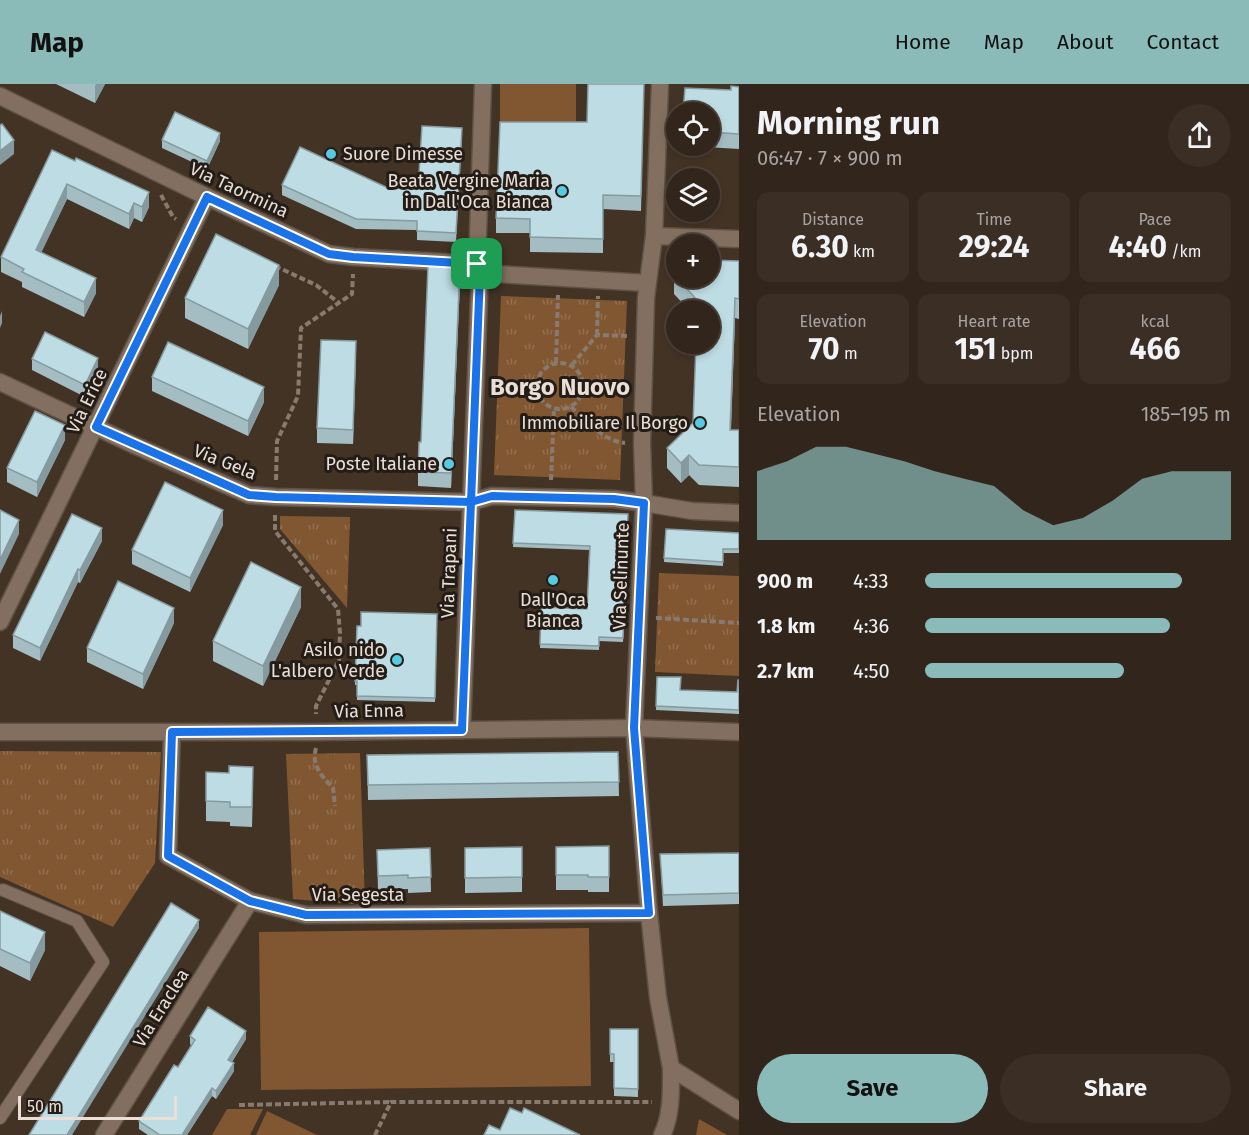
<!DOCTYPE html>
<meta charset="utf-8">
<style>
body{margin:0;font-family:"Fira Sans",sans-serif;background:#3a2e25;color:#f1f3f6;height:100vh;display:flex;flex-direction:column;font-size:22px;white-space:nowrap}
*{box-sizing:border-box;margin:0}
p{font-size:20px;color:#a8a5a3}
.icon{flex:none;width:33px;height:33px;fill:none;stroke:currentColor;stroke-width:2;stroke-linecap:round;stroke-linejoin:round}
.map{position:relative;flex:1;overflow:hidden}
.details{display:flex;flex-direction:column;background:#32261c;width:510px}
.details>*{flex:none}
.fabs{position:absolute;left:666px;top:18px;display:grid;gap:12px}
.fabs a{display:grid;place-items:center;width:54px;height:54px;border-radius:50%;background:#32261c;box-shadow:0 3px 9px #0003,0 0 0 2px #4d433b;font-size:30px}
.scale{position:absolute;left:18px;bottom:15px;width:159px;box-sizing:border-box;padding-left:6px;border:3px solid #eadfd6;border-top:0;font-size:16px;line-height:21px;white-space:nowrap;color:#eadfd6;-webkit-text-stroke:4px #241c16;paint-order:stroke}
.pin{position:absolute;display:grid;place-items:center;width:51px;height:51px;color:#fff;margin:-26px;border-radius:12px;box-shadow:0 3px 9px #0006}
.round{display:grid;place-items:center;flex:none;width:63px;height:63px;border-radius:32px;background:#3a2e25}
.head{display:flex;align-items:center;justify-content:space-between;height:102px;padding:0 18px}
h1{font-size:33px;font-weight:700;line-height:45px}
.metrics{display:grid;grid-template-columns:repeat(3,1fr);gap:9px;height:102px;padding:6px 18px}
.metrics div{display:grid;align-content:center;border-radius:12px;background:#3a2e25;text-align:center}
.metrics b{font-size:30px;font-weight:700}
.metrics small{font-size:16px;font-weight:400}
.metrics p{font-size:16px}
.chart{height:168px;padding:12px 18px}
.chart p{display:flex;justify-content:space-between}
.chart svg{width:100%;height:108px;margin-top:6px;fill:#8bbbb9;opacity:.7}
.action{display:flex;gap:12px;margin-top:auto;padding:12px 18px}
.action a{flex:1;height:69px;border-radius:36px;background:#8bbbb9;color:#111;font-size:24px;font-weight:700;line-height:69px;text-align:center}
.action a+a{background:#3a2e25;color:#f1f3f6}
ul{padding:0 18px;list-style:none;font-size:20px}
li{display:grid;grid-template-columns:96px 72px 1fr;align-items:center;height:45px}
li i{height:15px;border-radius:8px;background:#8bbbb9}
header{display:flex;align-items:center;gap:36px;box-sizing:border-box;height:84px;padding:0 30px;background:#8bbbb9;color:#111}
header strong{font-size:28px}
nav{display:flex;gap:33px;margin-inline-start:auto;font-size:21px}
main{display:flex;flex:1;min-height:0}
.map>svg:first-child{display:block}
.green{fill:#815732}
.park{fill:url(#park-tufts)}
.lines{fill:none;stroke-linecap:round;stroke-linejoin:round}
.service-casing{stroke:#5f5145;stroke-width:14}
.pedestrian-casing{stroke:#5f5145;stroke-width:19}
.minor-casing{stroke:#5f5145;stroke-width:19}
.path{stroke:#887a6f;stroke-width:4;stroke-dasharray:6 3;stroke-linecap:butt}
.service{stroke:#826f5f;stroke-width:12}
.pedestrian{stroke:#826f5f;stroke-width:16}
.minor{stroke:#826f5f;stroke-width:16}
.wall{fill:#a3bdc3}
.shaded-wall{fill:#859a9f}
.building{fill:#bedce3;stroke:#859a9f;stroke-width:1.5}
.route-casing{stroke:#fff;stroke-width:12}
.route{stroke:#1a73e8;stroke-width:8}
.poi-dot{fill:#55cae0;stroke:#241c16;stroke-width:2}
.labels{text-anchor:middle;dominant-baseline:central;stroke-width:6;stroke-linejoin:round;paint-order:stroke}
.poi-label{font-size:18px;fill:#eadfd6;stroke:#241c16;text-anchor:end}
.street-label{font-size:18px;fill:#eadfd6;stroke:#241c16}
.district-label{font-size:24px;font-weight:bold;fill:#eadfd6;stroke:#241c16}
</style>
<header>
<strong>Map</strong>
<nav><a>Home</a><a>Map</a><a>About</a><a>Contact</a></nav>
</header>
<main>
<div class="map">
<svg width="739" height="1051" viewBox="0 0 739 1051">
<defs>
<pattern id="park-tufts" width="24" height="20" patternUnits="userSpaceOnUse" patternTransform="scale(1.5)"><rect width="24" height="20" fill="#815732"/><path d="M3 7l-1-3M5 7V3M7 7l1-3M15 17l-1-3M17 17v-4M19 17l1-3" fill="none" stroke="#936f4f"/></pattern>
</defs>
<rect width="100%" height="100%" fill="#433325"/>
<g class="green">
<path d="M500,0H576V41L500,40Z"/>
<path d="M589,844L591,1002L261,1006L259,848Z"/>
<path d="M227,1025H263L250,1051H212Z"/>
<path d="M267,1027L317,1051H256Z"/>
<path d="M699,1035L727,1051H696Z"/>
</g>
<g class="park">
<path d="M501,212L627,217L620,396L494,391Z"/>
<path d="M280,432L350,433L347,524L280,445Z"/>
<path d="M659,489L739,492V592L655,588Z"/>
<path d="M0,667L161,668L155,779L113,843L0,793Z"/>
<path d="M360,669L365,821L293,815L286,670Z"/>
</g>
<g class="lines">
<g class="service-casing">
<path id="service" d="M0,1034L103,878L77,837L3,806"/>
</g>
<g class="pedestrian-casing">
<g id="pedestrian">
<path d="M477,180L480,189L471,418L492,412L614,415L644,419"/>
<path d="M480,189L647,199"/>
</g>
</g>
<g class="minor-casing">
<g id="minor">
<path d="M660,0L654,152L646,214L642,359L644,419L634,644L649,829L658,914L671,984L739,1027"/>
<path d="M0,12L207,113L329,170L353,173L477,180L483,0"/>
<path d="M654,152L739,155"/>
<path d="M0,298L134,361L249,411L276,413L471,418L462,646"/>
<path d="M644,419L692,427L739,429"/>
<path d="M0,538L207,113"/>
<path d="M0,648H316L634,644L739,648"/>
<path d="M172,648L168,772L250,817L306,831L649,829"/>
<path d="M104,1051L250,817"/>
<path d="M662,1051C672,1031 671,1006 671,984"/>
</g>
</g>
<g class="path">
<path d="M161,111L173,133L176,135"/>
<path d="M275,182L316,201L339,219"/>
<path d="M597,251L598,212"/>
<circle cx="560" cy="302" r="23"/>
<path d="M556,279L558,211"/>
<path d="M572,281L597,251L629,252"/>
<path d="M495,300L537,301"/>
<path d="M571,323C587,337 603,357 625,359"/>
<path d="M276,396L277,357L298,312L301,244L352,210L353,190"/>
<path d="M551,396L554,325"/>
<path d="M275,431V447L338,525L340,549L339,576L316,622V630"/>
<path d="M656,534L739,539"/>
<path d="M316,664C311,682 322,692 333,704L335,722"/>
<path d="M239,1021L391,1018"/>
<path d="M375,1051L391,1018H652"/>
</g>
<use href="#service" class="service"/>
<use href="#pedestrian" class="pedestrian"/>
<use href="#minor" class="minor"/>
</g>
<g class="wall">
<path d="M56,0H105L95,19Z"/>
<path d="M644,0L641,127L603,125V169L530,168V149H496V134L587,38Z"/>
<path d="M739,3V65L706,63V62H710V28L731,6Z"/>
<path d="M462,54L456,158L417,156V146L356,145L282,111V101L418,105Z"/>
<path d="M162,56L220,57L207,85L162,64Z"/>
<path d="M52,66L149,123L142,138L134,134L129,145L67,115L41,168L96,209L84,233L22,203V198L1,188V173Z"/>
<path d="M739,177V235L735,234L731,346H739V403L699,401L689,391L681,399L667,384V364L693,339L710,226H689L674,210V190Z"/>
<path d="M460,198L451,404L418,402V388L421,358Z"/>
<path d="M279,201L248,265L185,234V214Z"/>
<path d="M356,272L353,360L317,359V344Z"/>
<path d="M32,275L98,285L85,313L32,286Z"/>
<path d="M152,293L264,318L248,352L152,307Z"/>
<path d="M65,356L37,413L7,398V384Z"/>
<path d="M515,426L628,430L623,558L599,557V566L540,564L541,523L587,525L589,466L513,463Z"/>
<path d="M223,441L190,508L132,480V466Z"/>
<path d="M666,445L739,449V469H723V482L664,478Z"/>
<path d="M102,457L80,499L78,498L40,577L13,564V551Z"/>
<path d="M301,523L263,602L213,577V557Z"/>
<path d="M437,530L435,618L357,616V601H355L357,542H361Z"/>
<path d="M174,539L143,605L87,578V564Z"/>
<path d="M657,593L681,606L737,608L739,596V630L656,626Z"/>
<path d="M618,668L619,712L368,716L367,671Z"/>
<path d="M206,688L253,702L252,743L230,742V738L206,737Z"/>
<path d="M609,762V808H588V806H556V763Z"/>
<path d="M522,763V808L465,809V764Z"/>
<path d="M430,764L431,808L408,809V805L378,806L377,766Z"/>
<path d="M739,769V820L663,822L660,770Z"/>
<path d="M0,827L45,866L30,897L0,882Z"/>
<path d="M610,945H638V1013L614,1012V978H610Z"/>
<path d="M190,952L246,955L232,978L234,987L216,1015L212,1012L187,1051H148L139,1045V1037L178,983L191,961L190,960Z"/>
</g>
<g class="shaded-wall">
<path d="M96,0H105L95,19V2Z"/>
<path d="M220,49V57L207,85V77Z"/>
<path d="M14,56V70L0,81V67Z"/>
<path d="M67,100V115L36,180V166Z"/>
<path d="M149,108V123L142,138V123Z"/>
<path d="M134,119V134L129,145V130Z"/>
<path d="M279,181V201L248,265V245Z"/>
<path d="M460,183V198L451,404V389Z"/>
<path d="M96,194V209L84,233V218Z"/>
<path d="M735,214V234L730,365V346Z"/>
<path d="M2,227V239L0,244V232Z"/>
<path d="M356,257V272L353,360V346Z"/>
<path d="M98,274V285L85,313V301Z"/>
<path d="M264,303V318L248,352V337Z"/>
<path d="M65,341V356L37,413V398Z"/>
<path d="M689,371V391L681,399V379Z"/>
<path d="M223,426V441L190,508V494Z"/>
<path d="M19,436V450L0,490V476Z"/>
<path d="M102,444V457L80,499V486Z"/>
<path d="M78,485V498L40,577V564Z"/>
<path d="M301,503V523L263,602V582Z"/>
<path d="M174,524V539L143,605V590Z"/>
<path d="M199,836V844L72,1051H67Z"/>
<path d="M45,848V866L30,897V879Z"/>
<path d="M246,947V955L228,983V976Z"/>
<path d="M234,979V987L216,1015V1007Z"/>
<path d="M212,1004V1012L187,1051H182Z"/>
</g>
<g class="building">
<path d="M588,0H644L641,112L603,111V155L530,153V135L496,134L500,38H587Z"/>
<path d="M731,2L739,3V50L710,48V28H683L685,4L731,6Z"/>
<path d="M175,28L220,49L207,77L162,56Z"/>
<path d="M2,40L14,56L0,67V41Z"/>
<path d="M422,42L462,44L456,149L417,147V137L356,135L282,101L300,63L388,104L418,105Z"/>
<path d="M52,66L75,77L76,74L149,108L142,123L134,119L129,130L67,100L36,166L96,194L84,218L22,188L24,185L1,173Z"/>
<path d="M216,150L279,181L248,245L185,214Z"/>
<path d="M710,176L739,177V215L735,214L730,346H739V383L699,381L689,371L681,379L667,364L693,339L696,260H710V226H698V217L677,194H710Z"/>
<path d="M428,182L460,183L451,389L418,388L419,358H421Z"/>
<path d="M45,248L98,274L85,301L32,275Z"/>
<path d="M321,256L356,257L353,346L317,344Z"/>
<path d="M168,258L264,303L248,337L152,293Z"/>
<path d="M35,327L65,341L37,398L7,384Z"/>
<path d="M165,398L223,426L190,494L132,466Z"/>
<path d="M0,426L19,436L0,476Z"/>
<path d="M515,426L628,430L623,554L599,553V562L540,560L541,523L587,525L590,462L513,459Z"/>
<path d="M72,430L102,444L80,486L78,485L40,564L13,551Z"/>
<path d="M666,445L739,449V465H723V478L664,474Z"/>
<path d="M251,478L301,503L263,582L213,557Z"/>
<path d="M118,497L174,524L143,590L87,564Z"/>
<path d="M361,528L437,530L435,614L357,612V597H355L357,542H361Z"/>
<path d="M657,593H681L680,606L737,608L738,596H739V626L656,622Z"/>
<path d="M618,668L619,698L368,701L367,671Z"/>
<path d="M229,682L253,683L252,723H230V718L206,717V688L229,689Z"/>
<path d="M609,762V793H588V791H556V763Z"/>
<path d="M522,763V793L465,794V764Z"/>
<path d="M430,764L431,793L408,794V791L378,792L377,766Z"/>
<path d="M739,769V809L663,811L660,770Z"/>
<path d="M171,819L199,836L67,1051H29Z"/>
<path d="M0,827L45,848L30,879L0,865Z"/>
<path d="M208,923L246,947L228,976L234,979L216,1007L212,1004L182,1051H160L139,1037L174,981L178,983L195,956L190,952Z"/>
<path d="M610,945H638V1005L614,1004V970H610Z"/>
<path d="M510,1024L522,1029L524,1024L580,1051H484L489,1041L500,1046Z"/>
</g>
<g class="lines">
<g class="route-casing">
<path id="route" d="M477,180L353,173L329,170L207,113L96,343L249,411L276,413L471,418L462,646L172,648L168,772L250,817L306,831L649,829L634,644L644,419L614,415L492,412L471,418L480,189L477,180"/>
</g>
<use href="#route" class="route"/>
</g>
<g class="poi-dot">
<circle cx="331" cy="70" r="6"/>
<circle cx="562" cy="107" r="6"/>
<circle cx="700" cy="339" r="6"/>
<circle cx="449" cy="380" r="6"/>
<circle cx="553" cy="496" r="6"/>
<circle cx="397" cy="576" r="6"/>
</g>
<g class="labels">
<g class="poi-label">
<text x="343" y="70" text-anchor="start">Suore Dimesse</text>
<text x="550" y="97">Beata Vergine Maria<tspan x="550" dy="21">in Dall'Oca Bianca</tspan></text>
<text x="688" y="339">Immobiliare Il Borgo</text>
<text x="437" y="380">Poste Italiane</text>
<text x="553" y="516" text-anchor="middle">Dall'Oca<tspan x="553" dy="21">Bianca</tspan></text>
<text x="385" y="566">Asilo nido<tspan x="385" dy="21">L'albero Verde</tspan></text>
</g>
<g class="street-label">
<text transform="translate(239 106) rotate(25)">Via Taormina</text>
<text transform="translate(87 317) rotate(-64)">Via Erice</text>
<text transform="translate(225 378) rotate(22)">Via Gela</text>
<text transform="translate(449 489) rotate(-88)">Via Trapani</text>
<text transform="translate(621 492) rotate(-88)">Via Selinunte</text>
<text transform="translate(369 627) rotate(-1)">Via Enna</text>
<text x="358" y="811">Via Segesta</text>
<text transform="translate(161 924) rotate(-58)">Via Eraclea</text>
</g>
<g class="district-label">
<text x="560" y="303">Borgo Nuovo</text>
</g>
</g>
</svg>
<div class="fabs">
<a><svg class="icon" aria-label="locate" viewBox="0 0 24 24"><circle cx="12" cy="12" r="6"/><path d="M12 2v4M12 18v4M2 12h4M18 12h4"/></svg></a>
<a><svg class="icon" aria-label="layers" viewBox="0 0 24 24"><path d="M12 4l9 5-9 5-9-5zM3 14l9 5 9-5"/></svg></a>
<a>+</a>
<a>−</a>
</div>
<div class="scale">50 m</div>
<div class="pin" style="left:477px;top:180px;background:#1e9e55"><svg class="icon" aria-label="arrive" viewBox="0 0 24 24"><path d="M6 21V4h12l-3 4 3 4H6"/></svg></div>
</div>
<section class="details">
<div class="head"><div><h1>Morning run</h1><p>06:47 · 7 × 900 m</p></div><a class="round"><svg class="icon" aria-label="share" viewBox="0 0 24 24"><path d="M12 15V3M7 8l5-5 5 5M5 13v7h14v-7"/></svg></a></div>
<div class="metrics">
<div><p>Distance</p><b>6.30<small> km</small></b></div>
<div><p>Time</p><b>29:24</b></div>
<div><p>Pace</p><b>4:40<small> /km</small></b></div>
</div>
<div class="metrics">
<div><p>Elevation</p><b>70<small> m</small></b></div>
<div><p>Heart rate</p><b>151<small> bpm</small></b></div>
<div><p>kcal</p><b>466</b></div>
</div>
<div class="chart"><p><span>Elevation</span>185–195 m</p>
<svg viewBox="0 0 160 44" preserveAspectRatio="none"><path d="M0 44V16L10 12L20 6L30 6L40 9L50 12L60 16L70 19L80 22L90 32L100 38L110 35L120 28L130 19L140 16L150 16L160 16V44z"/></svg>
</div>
<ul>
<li><b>900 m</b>4:33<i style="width:84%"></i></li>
<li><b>1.8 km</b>4:36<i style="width:80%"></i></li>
<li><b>2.7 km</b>4:50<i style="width:65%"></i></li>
</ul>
<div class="action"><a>Save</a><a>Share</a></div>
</section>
</main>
